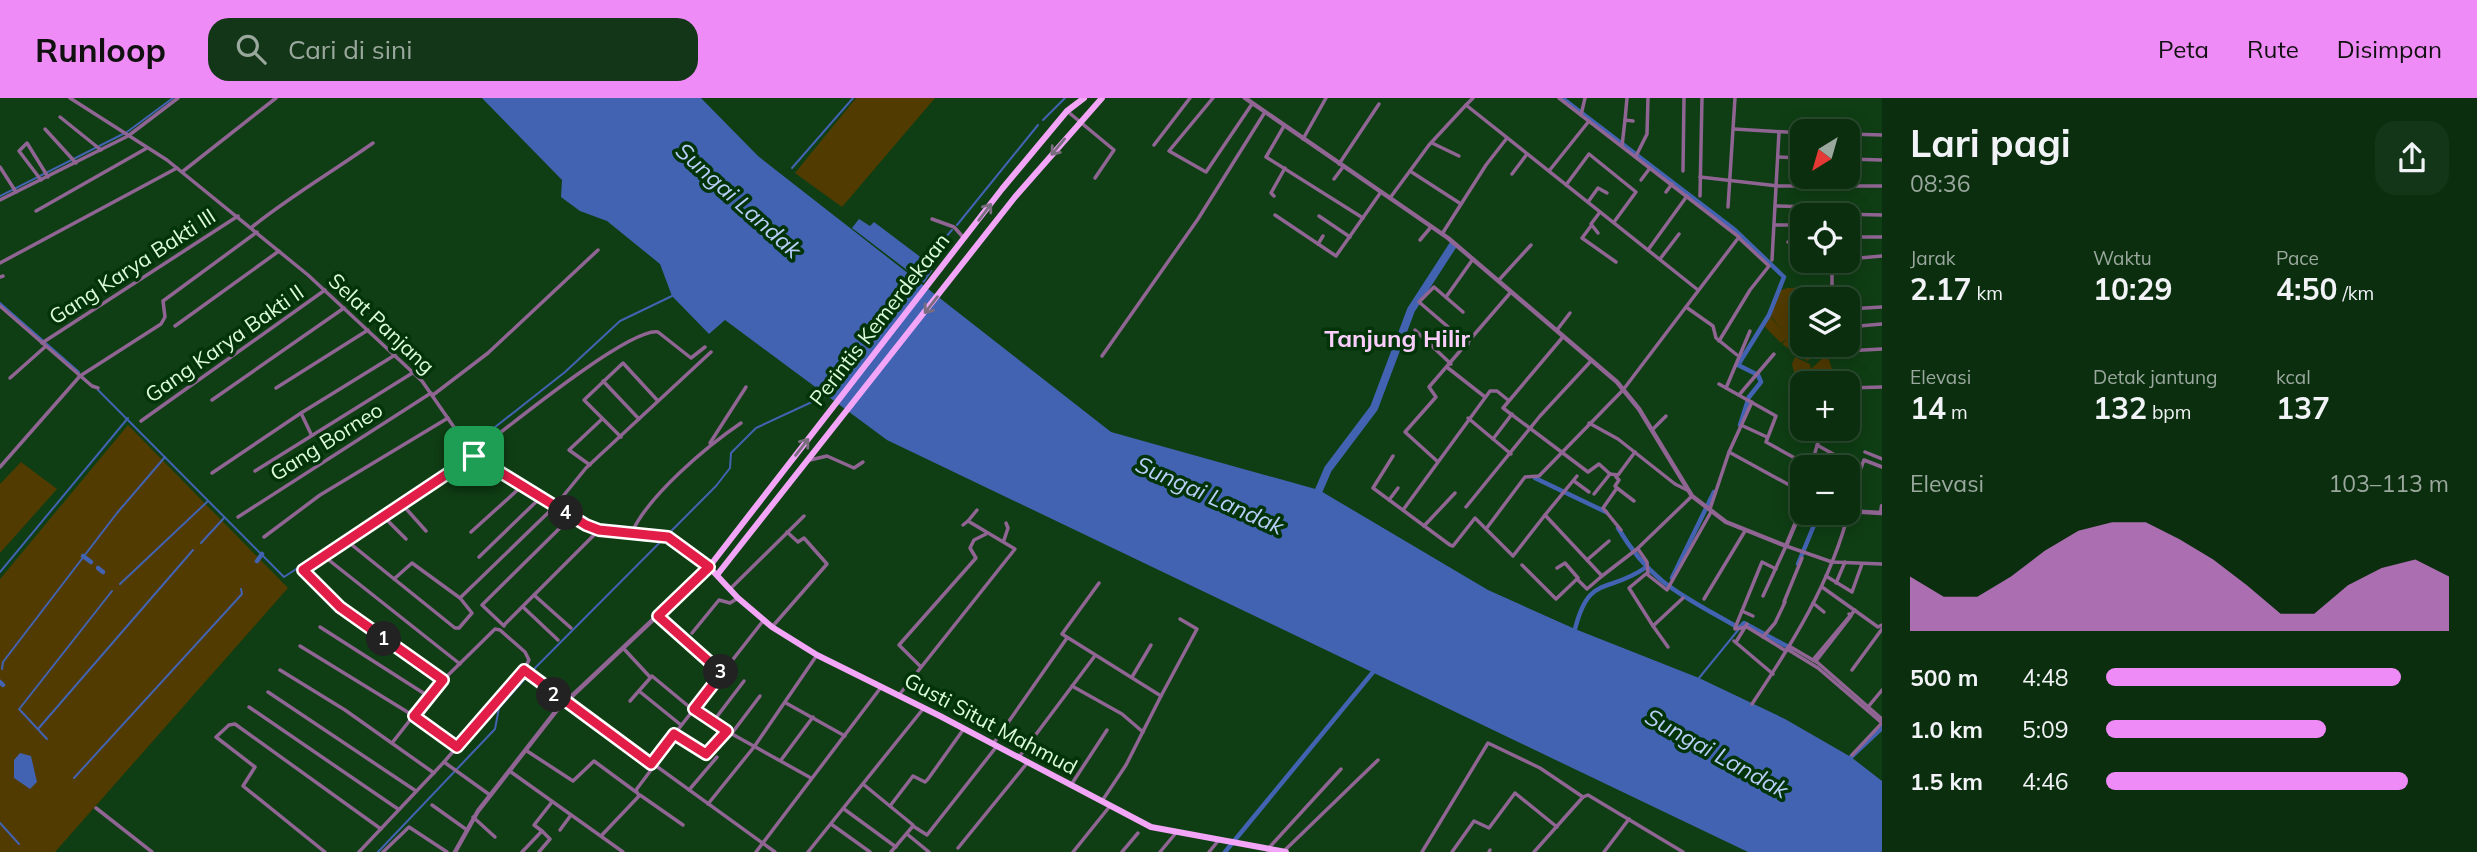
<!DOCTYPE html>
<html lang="id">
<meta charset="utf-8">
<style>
body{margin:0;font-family:Mulish,sans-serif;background:#143618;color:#f1f3f6;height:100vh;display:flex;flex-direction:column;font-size:26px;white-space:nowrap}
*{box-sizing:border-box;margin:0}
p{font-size:23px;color:#9aa89e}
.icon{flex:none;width:38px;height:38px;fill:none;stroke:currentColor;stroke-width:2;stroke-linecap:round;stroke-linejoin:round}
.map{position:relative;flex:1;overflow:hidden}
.panel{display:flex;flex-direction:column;background:#0b2e0f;width:595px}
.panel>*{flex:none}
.needle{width:46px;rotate:217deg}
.buttons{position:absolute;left:1790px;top:21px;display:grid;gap:14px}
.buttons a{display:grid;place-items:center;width:70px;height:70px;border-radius:14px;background:#0b2e0f;box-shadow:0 4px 18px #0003,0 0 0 2px #2b4a2f;font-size:35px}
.pin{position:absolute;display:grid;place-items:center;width:60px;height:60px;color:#fff;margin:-30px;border-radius:14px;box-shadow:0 4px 10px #0006}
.km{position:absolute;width:35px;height:35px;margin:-18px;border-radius:50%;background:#222;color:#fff;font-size:19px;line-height:35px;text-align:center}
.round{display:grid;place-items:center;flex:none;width:74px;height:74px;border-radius:21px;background:#143618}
.summary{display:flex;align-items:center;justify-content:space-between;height:119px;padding:0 28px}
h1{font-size:38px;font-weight:700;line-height:52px}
.metrics{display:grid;grid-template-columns:repeat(3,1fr);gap:10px;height:119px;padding:7px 28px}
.metrics div{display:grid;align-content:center}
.metrics b{font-size:30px;font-weight:700}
.metrics small{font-size:19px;font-weight:400}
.metrics p{font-size:19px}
.chart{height:196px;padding:14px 28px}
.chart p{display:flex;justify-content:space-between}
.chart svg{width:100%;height:126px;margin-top:7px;fill:#ef8bf6;opacity:.7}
ul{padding:0 28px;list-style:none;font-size:23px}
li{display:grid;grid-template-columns:112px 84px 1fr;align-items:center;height:52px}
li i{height:18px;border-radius:9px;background:#ef8bf6}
header{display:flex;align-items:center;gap:42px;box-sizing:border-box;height:98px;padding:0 35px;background:#ef8bf6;color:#111}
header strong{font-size:33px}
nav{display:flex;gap:38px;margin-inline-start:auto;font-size:24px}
.search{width:490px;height:63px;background:#143618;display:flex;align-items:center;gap:18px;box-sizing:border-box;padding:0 24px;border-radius:21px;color:#9aa89e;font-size:26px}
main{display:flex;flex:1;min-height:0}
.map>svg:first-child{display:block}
.green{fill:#513b01}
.water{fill:#4263b2}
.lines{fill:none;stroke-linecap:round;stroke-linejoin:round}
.stream{stroke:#4263b2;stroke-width:2}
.canal{stroke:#4263b2;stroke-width:4.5}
.river{stroke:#4263b2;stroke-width:8}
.minor{stroke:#906593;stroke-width:3.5}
.tertiary{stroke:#906593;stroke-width:4.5}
.trunk{stroke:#f3a6f8;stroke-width:6}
.oneway{stroke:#7b6d80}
.route-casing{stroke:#fff;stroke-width:14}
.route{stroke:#e11d48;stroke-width:9}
.labels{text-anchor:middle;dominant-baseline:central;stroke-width:7;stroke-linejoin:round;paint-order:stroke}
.street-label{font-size:21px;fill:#ddfcdc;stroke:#033409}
.water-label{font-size:23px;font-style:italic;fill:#b9cef9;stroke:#033409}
.quarter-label{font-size:24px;font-weight:bold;fill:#fbcefd;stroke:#033409}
</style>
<header>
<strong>Runloop</strong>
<div class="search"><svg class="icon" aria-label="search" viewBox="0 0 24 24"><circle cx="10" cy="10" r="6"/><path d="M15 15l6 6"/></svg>Cari di sini</div>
<nav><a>Peta</a><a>Rute</a><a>Disimpan</a></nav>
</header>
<main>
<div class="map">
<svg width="1882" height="754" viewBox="0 0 1882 754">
<rect width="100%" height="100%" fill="#0f3e14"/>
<g class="green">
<path d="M856,0H935L842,109L795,75Z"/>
<path d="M1827,189V201H1802V247H1824V252L1807,263L1782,246L1787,241L1781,245L1764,228L1770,218L1782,233L1771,218L1779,193L1787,190Z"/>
<path d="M1827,256L1832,271L1826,280L1811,271L1812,282L1796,281L1792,266L1795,259L1810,266L1811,271Z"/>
<path d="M128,327L288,490L55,754H0V481Z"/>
<path d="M21,364L57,391L0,455V386Z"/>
</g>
<g class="water">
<path d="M482,0H701L758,58L1111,334L1319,392L1488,492L1575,531L1699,580L1785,621L1851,659L1882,683V754H1748L887,342L725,222L709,236L672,198L660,166L607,123L580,113L561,99L562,82Z"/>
<path d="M859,121L870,128L874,124L927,164L932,173L924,185L852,130Z"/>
<path d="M20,655L31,658L37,684L30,691L14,680V662Z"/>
</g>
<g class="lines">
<g class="stream">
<path d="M1043,22L1065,0"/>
<path d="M792,70L853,0"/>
<path d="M0,98L127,34L173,0"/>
<path d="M957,127L1038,27"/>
<path d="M928,159L952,132"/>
<path d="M0,205L79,274"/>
<path d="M98,292L284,479L469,358L466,352L565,274L620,223L672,198"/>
<path d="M201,445L224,420"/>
<path d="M0,474L128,320"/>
<path d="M120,486L208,403"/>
<path d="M2,571L3,564L117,415L165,359"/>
<path d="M1699,580L1739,531"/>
<path d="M20,610L112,493"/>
<path d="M19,611L47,641"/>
<path d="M38,631L193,452"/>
<path d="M74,680L242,496L241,491"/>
<path d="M0,725L19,746"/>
<path d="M378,754L495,631L499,610L531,574L716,388L730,370L731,355L756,330L827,297"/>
</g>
<g class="canal">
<path d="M1562,0L1735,132L1784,179L1769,217L1738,267L1758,277L1761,284L1749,299L1740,327"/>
<path d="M1535,380L1606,414"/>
<path d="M1618,430C1652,487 1684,498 1739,530L1744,525L1792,551"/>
<path d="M83,458L91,464"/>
<path d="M257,463L262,456"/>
<path d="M1798,466L1819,415"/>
<path d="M98,470L103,474"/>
<path d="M1672,480L1714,394"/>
<path d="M1575,531C1589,476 1607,496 1645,470"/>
<path d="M0,584L3,587"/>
<path d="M1851,659L1882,630"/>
<path d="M1225,754L1378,568"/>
</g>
<path class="river" d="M1319,392L1328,371L1374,310L1411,212L1453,147"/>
<g class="minor">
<path d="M70,0L167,62L308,177L422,283L474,358L496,374L586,427L599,432L668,439L708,469"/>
<path d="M1213,0L1169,53L1206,74L1252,6"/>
<path d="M1466,7L1473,0"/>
<path d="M1067,13L1114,52L1095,80"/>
<path d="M1581,17L1585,0"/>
<path d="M60,19L101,52"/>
<path d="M1625,22L1627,0"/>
<path d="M1284,28L1266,59L1363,120"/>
<path d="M45,31L76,65"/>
<path d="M1734,31L1802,35"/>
<path d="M1848,36L1882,37"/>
<path d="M1303,41L1326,0"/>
<path d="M1432,45L1459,58"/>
<path d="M1154,47L1190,0"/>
<path d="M1622,48L1625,22L1633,23"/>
<path d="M1636,58L1647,36L1648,0"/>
<path d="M1778,59L1802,60"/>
<path d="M1848,61L1882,62"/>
<path d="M1339,66L1379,6"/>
<path d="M0,69L16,94"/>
<path d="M1410,73L1461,106"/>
<path d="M1549,73L1589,23"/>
<path d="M1683,73L1684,0"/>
<path d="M182,74L276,0"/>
<path d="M1512,76L1527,56"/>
<path d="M1700,79L1778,88H1882"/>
<path d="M1334,81L1343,69"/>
<path d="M41,82L19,53L27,45L48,79"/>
<path d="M1641,82L1650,70"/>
<path d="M1566,87L1589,56L1636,94L1614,124"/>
<path d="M1666,94L1672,86"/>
<path d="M1274,98L1271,95L1285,70"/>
<path d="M1700,98L1702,0"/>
<path d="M1390,100L1429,47L1466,7L1698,192"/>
<path d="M0,102L128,38L178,0"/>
<path d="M1588,104L1598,90L1607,95"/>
<path d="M1777,108L1809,109"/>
<path d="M1728,109L1735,0"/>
<path d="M36,113L147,50"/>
<path d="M1837,116L1882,117"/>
<path d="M1275,117L1336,158L1381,94"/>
<path d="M1319,118L1350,139"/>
<path d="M932,121L954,129L963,139"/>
<path d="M1775,127H1802"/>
<path d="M1591,128L1582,140L1616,164"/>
<path d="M252,129C289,99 332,74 373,45"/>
<path d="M1598,135L1591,126L1600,114"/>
<path d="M1442,136L1486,67L1507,40"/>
<path d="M1848,139H1882"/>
<path d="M1420,142L1431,129"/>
<path d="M1788,144L1802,145"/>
<path d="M1318,146L1323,138"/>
<path d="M1648,152L1687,98"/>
<path d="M1660,161L1679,136"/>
<path d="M1848,161L1882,158"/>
<path d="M1772,162L1779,34"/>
<path d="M1832,163V201"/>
<path d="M0,165L177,70"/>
<path d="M0,179L3,178"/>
<path d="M1498,183L1531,147"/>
<path d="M1446,199L1473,161"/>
<path d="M0,208L92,288L98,290"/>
<path d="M1686,209L1713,228L1716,240L1737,257"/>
<path d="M1848,211L1882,209"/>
<path d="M1463,214L1434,189L1419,204L1468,246"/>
<path d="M175,228L279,153"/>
<path d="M1848,229L1882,226"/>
<path d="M1415,232L1451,266"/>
<path d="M1557,232L1570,215"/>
<path d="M1562,240L1503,310L1588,374L1599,366L1610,376"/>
<path d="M1719,243L1750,192L1769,168L1739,140"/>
<path d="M42,245L238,118"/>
<path d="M1827,254L1882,251"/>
<path d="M1102,258L1198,121L1265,14"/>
<path d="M1448,270L1485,299"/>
<path d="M10,280L46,248"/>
<path d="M603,283L639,321"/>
<path d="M1719,286L1776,318L1766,344L1811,369"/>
<path d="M276,290L368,232"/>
<path d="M1726,290L1750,233"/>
<path d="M1848,290L1882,289"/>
<path d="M433,297L488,255L598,152"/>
<path d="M1739,297L1774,256"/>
<path d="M212,302L344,210"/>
<path d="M1801,315L1802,316"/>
<path d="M1468,320L1511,356"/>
<path d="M141,323L325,192"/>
<path d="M1589,325L1618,341L1675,386L1687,392"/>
<path d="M1743,328L1767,339"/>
<path d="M1652,332L1666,318"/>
<path d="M311,336L301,315L395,257"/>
<path d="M621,339L584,302L623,265L658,303"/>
<path d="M1493,341L1512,316"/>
<path d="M710,345L746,289"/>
<path d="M1817,347L1860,371"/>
<path d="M1729,354L1802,394"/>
<path d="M1865,354L1882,361"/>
<path d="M473,356C502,334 629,229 658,234L691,260L705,249"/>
<path d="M1393,358L1373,390L1450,447L1453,448L1475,420L1513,458L1545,417L1602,478L1637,451L1692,398"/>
<path d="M810,362L827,358L854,370L863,364"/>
<path d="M1437,363L1405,334L1436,299L1429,289L1511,194"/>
<path d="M590,367L569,352L602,321"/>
<path d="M1811,368L1822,331"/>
<path d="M0,369L80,278L161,226L165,219L163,203L257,134"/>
<path d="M255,373L414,274"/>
<path d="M212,375L301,315"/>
<path d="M1616,379L1619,382L1615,388L1617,390"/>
<path d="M1574,383L1589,394"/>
<path d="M1594,396L1610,376L1618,377L1635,354"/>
<path d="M1389,402L1398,390"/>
<path d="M1848,403L1864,362L1882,369"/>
<path d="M401,405L426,433"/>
<path d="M1466,409L1540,318L1591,263"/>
<path d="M1710,411L1729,354L1752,304"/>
<path d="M1403,412L1490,293H1497L1508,302"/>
<path d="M1545,417L1577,378"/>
<path d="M383,418L406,441"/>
<path d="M238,419L431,295"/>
<path d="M968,423L977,412"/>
<path d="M1424,428L1455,395"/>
<path d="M1486,431L1525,379L1539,378L1623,292L1739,139L1559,0"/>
<path d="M1621,432L1603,410L1617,390L1634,403"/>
<path d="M471,434L522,388"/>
<path d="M632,434C649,397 707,348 741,325"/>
<path d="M264,439L320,397L448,320"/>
<path d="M1004,442L1008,430L1006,425"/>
<path d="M347,443L455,530H459L472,515L460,500L412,465L394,481"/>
<path d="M1638,451L1647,464L1648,477L1667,492L1711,414"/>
<path d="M325,459L460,566"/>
<path d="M479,459L541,399"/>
<path d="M1587,462L1609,443"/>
<path d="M1522,467L1556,501L1578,480L1565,465L1557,470"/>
<path d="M1647,475L1629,490L1653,528"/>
<path d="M1826,478L1852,494L1862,466"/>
<path d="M1577,481L1587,491L1602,478"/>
<path d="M1099,485L1062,536L1161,598L1126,667L1102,703"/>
<path d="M1836,485L1845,464"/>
<path d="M1822,489L1878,529L1882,527"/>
<path d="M731,490L804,418"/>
<path d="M534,497L571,530"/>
<path d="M1763,498L1786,448L1832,464L1882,466"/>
<path d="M460,500L555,408L586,370L711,254"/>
<path d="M1704,501L1745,433"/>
<path d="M1784,504L1802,460"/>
<path d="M1813,505L1824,514"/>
<path d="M523,509L558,542"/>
<path d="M1742,513L1753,518"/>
<path d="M658,518L722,575"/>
<path d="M504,527L599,432"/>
<path d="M504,528L482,507L571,419"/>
<path d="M320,529L428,598"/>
<path d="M772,529L827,466L804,440L798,444L787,434"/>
<path d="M1735,530L1762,464L1776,471"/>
<path d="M1735,531L1747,529L1786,553"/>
<path d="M692,535L719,502L730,505L738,500"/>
<path d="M1763,539L1775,525L1785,504"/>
<path d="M1734,543L1773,576"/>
<path d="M1736,544L1747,526"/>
<path d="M300,548L414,618L457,649"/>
<path d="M1789,548L1818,565L1882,621"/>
<path d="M1668,549L1653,528L1683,500"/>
<path d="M624,551L650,579"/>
<path d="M1787,551L1818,570L1882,625L1852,657"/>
<path d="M1813,562L1855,512"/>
<path d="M1816,563L1851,518L1849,516"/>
<path d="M920,568L899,547L976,460L970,450L974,442L986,436"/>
<path d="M280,572L345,612L434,675"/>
<path d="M1852,572L1882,531"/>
<path d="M525,573L775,754"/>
<path d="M1132,579L1151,547"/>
<path d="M443,582L340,509L303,473L474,358"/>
<path d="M1072,588L1122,616L1143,634"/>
<path d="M639,593L681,627"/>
<path d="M268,594L416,693"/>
<path d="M899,597L1015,451L968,423L963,427"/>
<path d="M1161,598L1197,531L1180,521"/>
<path d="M630,603L652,578L693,612"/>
<path d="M786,605L845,638"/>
<path d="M1752,606C1792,546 1831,484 1849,413"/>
<path d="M249,609L398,711"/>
<path d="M1868,609L1882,592"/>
<path d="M693,611L714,626L811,680"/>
<path d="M712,625L744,583"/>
<path d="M732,635L760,598"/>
<path d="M674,636L705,656L727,633"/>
<path d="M993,646L1067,540"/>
<path d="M527,653L573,683L594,663L636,694"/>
<path d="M1019,659L1094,559"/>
<path d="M781,662L813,619"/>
<path d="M444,664L490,697"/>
<path d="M651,666L763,523"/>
<path d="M511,674L623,754"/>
<path d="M863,686L913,727"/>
<path d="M1071,687L1107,632"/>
<path d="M689,692L717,659"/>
<path d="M640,697L683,727"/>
<path d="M708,706L754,649L817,557"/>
<path d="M432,707L467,732"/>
<path d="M890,708L913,678L925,684L928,681L963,632"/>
<path d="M96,710L152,754"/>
<path d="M844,711L896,749"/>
<path d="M473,719L495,739"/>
<path d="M831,726L870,754"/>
<path d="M560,732L571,717"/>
<path d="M542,733L534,727L552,704"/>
<path d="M907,736L929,754"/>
<path d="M601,738L639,698L636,692L654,668"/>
<path d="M958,750L1028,664"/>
<path d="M1267,752L1341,671"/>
<path d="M1284,753L1378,662"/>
<path d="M325,754L243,688L255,669L216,639L229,627L235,626L381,731"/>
<path d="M359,754L444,664L524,572L529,562L525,554L500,532L495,531L436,589L392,645"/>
<path d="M383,754L409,729L447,754"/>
<path d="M522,754L542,733L550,741L539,754"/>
<path d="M756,754L882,588"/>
<path d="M808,754L923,611"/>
<path d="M891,754L913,728L927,737L997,648"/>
<path d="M1073,754L1110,708"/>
<path d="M1122,754L1138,735"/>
<path d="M1160,754L1175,736"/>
<path d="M1209,754L1218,743"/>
<path d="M1422,754L1488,645L1540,670L1583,699"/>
<path d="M1452,754L1474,723L1489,730L1515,695L1557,729"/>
<path d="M1489,754L1490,752"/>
<path d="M1534,754L1583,699L1588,697L1683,754"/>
<path d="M1604,754L1629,721"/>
</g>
<g class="tertiary">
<path d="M1245,0L1448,140L1617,284L1639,311L1692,398L1726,424L1786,448L1802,410"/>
<path d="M1848,413L1881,415L1882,408"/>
<path d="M455,754L478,713L556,613L709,469"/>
</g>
<g class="trunk">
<path d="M1084,0L1067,13L1002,91L709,469L738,500L772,529L817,557L940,618L1151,729L1286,754"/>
<path d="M717,477L1015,99L1102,0"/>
</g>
</g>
<defs><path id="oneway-shaft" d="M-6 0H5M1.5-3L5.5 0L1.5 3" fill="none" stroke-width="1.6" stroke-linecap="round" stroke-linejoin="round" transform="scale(1.75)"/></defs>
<g class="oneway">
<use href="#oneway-shaft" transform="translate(1058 49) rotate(130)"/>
<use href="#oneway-shaft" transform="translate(985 114) rotate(-53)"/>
<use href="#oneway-shaft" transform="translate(931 207) rotate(128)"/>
<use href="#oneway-shaft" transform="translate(802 349) rotate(-52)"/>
</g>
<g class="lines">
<g class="route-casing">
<path id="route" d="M474,358L586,427L599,432L668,439L709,469L658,518L722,575L694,611L727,633L706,656L674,636L651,666L524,572L457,649L414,618L443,582L340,509L303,472Z"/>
</g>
<use href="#route" class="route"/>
</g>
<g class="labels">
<g class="street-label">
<text transform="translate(132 168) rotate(-33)">Gang Karya Bakti III</text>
<text transform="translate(879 221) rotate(-52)">Perintis Kemerdekaan</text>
<text transform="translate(382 225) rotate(43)">Selat Panjang</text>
<text transform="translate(224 245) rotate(-35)">Gang Karya Bakti II</text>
<text transform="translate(326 343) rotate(-32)">Gang Borneo</text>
<text transform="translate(991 625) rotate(28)">Gusti Situt Mahmud</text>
</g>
<g class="water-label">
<text transform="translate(739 102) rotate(42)">Sungai Landak</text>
<text transform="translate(1210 397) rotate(24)">Sungai Landak</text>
<text transform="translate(1717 655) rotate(29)">Sungai Landak</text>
</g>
<g class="quarter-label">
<text x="1397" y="240">Tanjung Hilir</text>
</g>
</g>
</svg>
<div class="buttons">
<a><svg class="needle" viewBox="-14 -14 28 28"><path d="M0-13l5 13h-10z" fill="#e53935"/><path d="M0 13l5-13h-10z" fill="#9aa89e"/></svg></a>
<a><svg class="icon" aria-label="locate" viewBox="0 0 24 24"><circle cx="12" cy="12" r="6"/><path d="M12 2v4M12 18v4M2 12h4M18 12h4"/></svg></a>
<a><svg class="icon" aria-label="layers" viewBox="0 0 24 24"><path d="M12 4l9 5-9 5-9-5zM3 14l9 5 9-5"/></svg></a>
<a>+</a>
<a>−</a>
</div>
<div class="pin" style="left:474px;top:358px;background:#1e9e55"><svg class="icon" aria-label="arrive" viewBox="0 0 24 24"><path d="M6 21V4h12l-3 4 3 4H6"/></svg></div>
<b class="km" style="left:384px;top:541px">1</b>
<b class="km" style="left:554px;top:597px">2</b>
<b class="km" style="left:721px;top:574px">3</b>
<b class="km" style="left:566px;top:415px">4</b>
</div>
<section class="panel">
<div class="summary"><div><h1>Lari pagi</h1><p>08:36</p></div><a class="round"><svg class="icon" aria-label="share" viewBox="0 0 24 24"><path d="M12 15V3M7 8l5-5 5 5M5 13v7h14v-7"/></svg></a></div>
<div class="metrics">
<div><p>Jarak</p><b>2.17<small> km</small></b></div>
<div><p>Waktu</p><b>10:29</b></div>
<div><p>Pace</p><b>4:50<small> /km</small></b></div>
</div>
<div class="metrics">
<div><p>Elevasi</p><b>14<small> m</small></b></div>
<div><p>Detak jantung</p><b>132<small> bpm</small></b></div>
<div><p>kcal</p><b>137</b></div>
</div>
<div class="chart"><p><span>Elevasi</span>103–113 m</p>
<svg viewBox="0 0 160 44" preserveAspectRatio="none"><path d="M0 44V25L10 32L20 32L30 25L40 16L50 9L60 6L70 6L80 12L90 19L100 28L110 38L120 38L130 28L140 22L150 19L160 25V44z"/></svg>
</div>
<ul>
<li><b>500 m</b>4:48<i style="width:86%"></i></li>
<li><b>1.0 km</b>5:09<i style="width:64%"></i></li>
<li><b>1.5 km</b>4:46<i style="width:88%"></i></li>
</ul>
</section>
</main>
